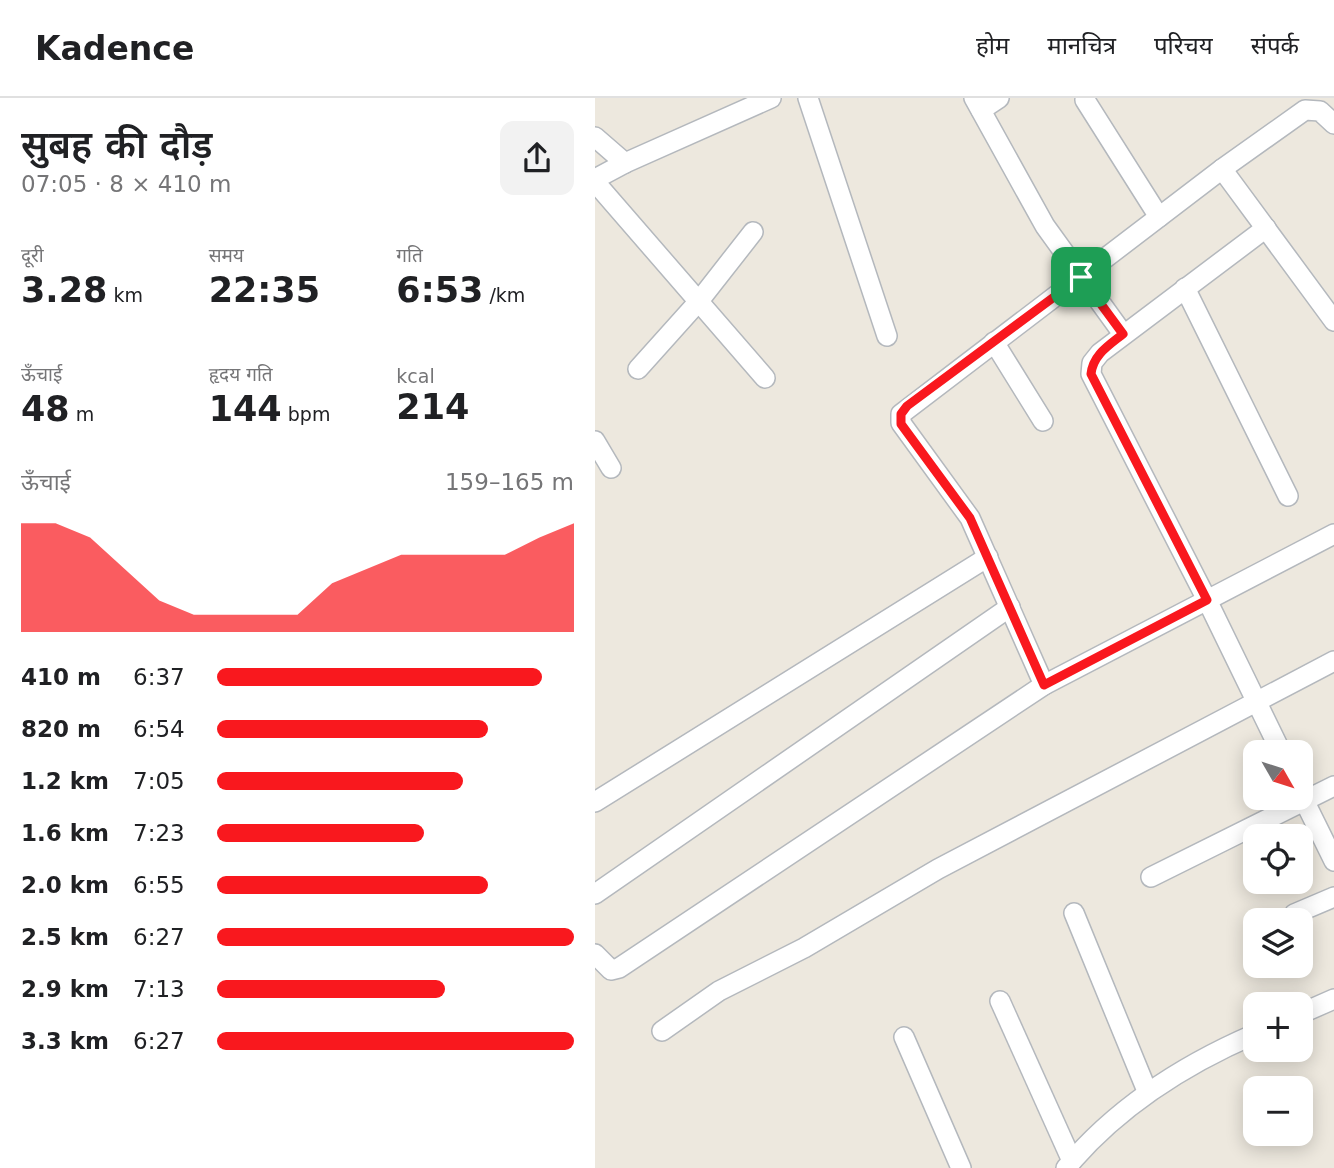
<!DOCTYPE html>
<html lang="hi">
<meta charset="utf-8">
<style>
body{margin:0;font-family:"DejaVu Sans","Noto Sans Devanagari",sans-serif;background:#f2f2f2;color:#202124;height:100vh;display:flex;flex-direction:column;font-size:26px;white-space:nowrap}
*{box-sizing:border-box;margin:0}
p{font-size:23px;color:#757577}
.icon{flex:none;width:38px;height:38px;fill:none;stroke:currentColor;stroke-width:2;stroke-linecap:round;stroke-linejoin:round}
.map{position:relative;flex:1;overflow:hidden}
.drawer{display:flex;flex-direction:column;background:#fff;width:595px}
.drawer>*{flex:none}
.needle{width:46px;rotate:129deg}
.fabs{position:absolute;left:648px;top:642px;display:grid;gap:14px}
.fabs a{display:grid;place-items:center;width:70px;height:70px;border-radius:14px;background:#fff;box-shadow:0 4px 18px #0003;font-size:35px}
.pin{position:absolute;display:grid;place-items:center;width:60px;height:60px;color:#fff;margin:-30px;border-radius:14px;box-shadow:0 4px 10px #0006}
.round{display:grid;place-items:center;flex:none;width:74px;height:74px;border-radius:14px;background:#f2f2f2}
.summary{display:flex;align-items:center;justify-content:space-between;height:119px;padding:0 21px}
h1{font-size:38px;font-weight:600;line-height:52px}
.metrics{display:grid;grid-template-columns:repeat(3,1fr);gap:10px;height:119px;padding:7px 21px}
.metrics div{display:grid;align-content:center}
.metrics b{font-size:35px;font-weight:600}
.metrics small{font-size:19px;font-weight:400}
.metrics p{font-size:19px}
.chart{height:196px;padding:14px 21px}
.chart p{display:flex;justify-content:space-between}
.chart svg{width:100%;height:126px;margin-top:7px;fill:#f9181e;opacity:.7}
ul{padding:0 21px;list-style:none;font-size:23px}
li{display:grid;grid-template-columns:112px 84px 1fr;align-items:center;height:52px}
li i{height:18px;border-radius:9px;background:#f9181e}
header{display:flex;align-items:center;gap:42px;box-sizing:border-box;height:98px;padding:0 35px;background:#fff;border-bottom:2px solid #e0e0e0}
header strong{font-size:33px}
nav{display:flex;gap:38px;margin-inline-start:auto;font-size:24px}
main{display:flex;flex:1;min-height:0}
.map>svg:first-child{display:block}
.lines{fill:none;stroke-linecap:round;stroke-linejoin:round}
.minor-casing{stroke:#b4b8bd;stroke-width:22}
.minor{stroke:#fff;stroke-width:19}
.route-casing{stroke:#fff;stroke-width:14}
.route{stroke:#f9181e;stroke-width:9}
</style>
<header>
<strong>Kadence</strong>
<nav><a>होम</a><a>मानचित्र</a><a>परिचय</a><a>संपर्क</a></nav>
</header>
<main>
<section class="drawer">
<div class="summary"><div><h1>सुबह की दौड़</h1><p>07:05 · 8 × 410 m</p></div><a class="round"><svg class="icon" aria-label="share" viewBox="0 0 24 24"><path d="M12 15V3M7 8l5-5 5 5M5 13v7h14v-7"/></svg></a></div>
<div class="metrics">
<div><p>दूरी</p><b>3.28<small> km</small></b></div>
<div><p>समय</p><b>22:35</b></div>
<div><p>गति</p><b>6:53<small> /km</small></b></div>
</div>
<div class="metrics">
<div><p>ऊँचाई</p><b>48<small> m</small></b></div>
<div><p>हृदय गति</p><b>144<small> bpm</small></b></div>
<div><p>kcal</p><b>214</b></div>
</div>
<div class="chart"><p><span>ऊँचाई</span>159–165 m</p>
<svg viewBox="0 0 160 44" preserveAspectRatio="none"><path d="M0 44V6L10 6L20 11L30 22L40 33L50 38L60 38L70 38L80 38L90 27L100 22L110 17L120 17L130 17L140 17L150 11L160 6V44z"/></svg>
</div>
<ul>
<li><b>410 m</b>6:37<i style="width:91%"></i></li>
<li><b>820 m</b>6:54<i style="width:76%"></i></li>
<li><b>1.2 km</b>7:05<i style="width:69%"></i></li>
<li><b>1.6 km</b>7:23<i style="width:58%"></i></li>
<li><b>2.0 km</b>6:55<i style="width:76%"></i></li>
<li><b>2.5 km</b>6:27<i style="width:100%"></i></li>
<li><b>2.9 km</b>7:13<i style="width:64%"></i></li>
<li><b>3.3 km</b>6:27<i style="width:100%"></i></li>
</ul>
</section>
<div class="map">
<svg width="739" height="1070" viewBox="0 0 739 1070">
<rect width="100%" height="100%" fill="#ede8de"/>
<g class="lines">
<g class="minor-casing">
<g id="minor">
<path d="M213,0L292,238"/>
<path d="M379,0L450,128L528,236"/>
<path d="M490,2L564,119"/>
<path d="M386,12L404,0"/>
<path d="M0,39L30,65"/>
<path d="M627,71L739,223"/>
<path d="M0,81L30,65L176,0"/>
<path d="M0,84L170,280"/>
<path d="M671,130L505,255L497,265L496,276L612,502L686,654"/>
<path d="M590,190L693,398"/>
<path d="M399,244L448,323"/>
<path d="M43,271L104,203L158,134"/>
<path d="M0,343L16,370"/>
<path d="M449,587L375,420L306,325V316L627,71L710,12L725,13L739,26"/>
<path d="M705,694L739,763"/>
<path d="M0,704L393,459"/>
<path d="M556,779L739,688"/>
<path d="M0,796L415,509"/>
<path d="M479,815L552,993"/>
<path d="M699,816L739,799"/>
<path d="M0,856L16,872L24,870L449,587L739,436"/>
<path d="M405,903L477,1063"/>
<path d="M705,916L739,901"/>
<path d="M67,933L124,893L209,850L343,771L739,563"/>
<path d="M309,939L366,1070"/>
<path d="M471,1070C522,1009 588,967 660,936"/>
</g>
</g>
<use href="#minor" class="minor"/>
</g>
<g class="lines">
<g class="route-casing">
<path id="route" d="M486,179L528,236C513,248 498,257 496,276L612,502L449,587L375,420L306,326V316L312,308Z"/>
</g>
<use href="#route" class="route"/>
</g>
</svg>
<div class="fabs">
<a><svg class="needle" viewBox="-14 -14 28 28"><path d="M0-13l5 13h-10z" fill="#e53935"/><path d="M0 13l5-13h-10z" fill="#757577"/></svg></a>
<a><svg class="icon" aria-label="locate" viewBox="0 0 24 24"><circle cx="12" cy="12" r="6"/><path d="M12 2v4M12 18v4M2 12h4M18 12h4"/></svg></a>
<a><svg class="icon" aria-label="layers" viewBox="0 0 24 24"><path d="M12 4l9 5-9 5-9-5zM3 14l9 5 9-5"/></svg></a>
<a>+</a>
<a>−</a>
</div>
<div class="pin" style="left:486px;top:179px;background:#1e9e55"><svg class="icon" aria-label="arrive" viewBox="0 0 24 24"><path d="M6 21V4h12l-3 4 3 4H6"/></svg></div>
</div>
</main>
